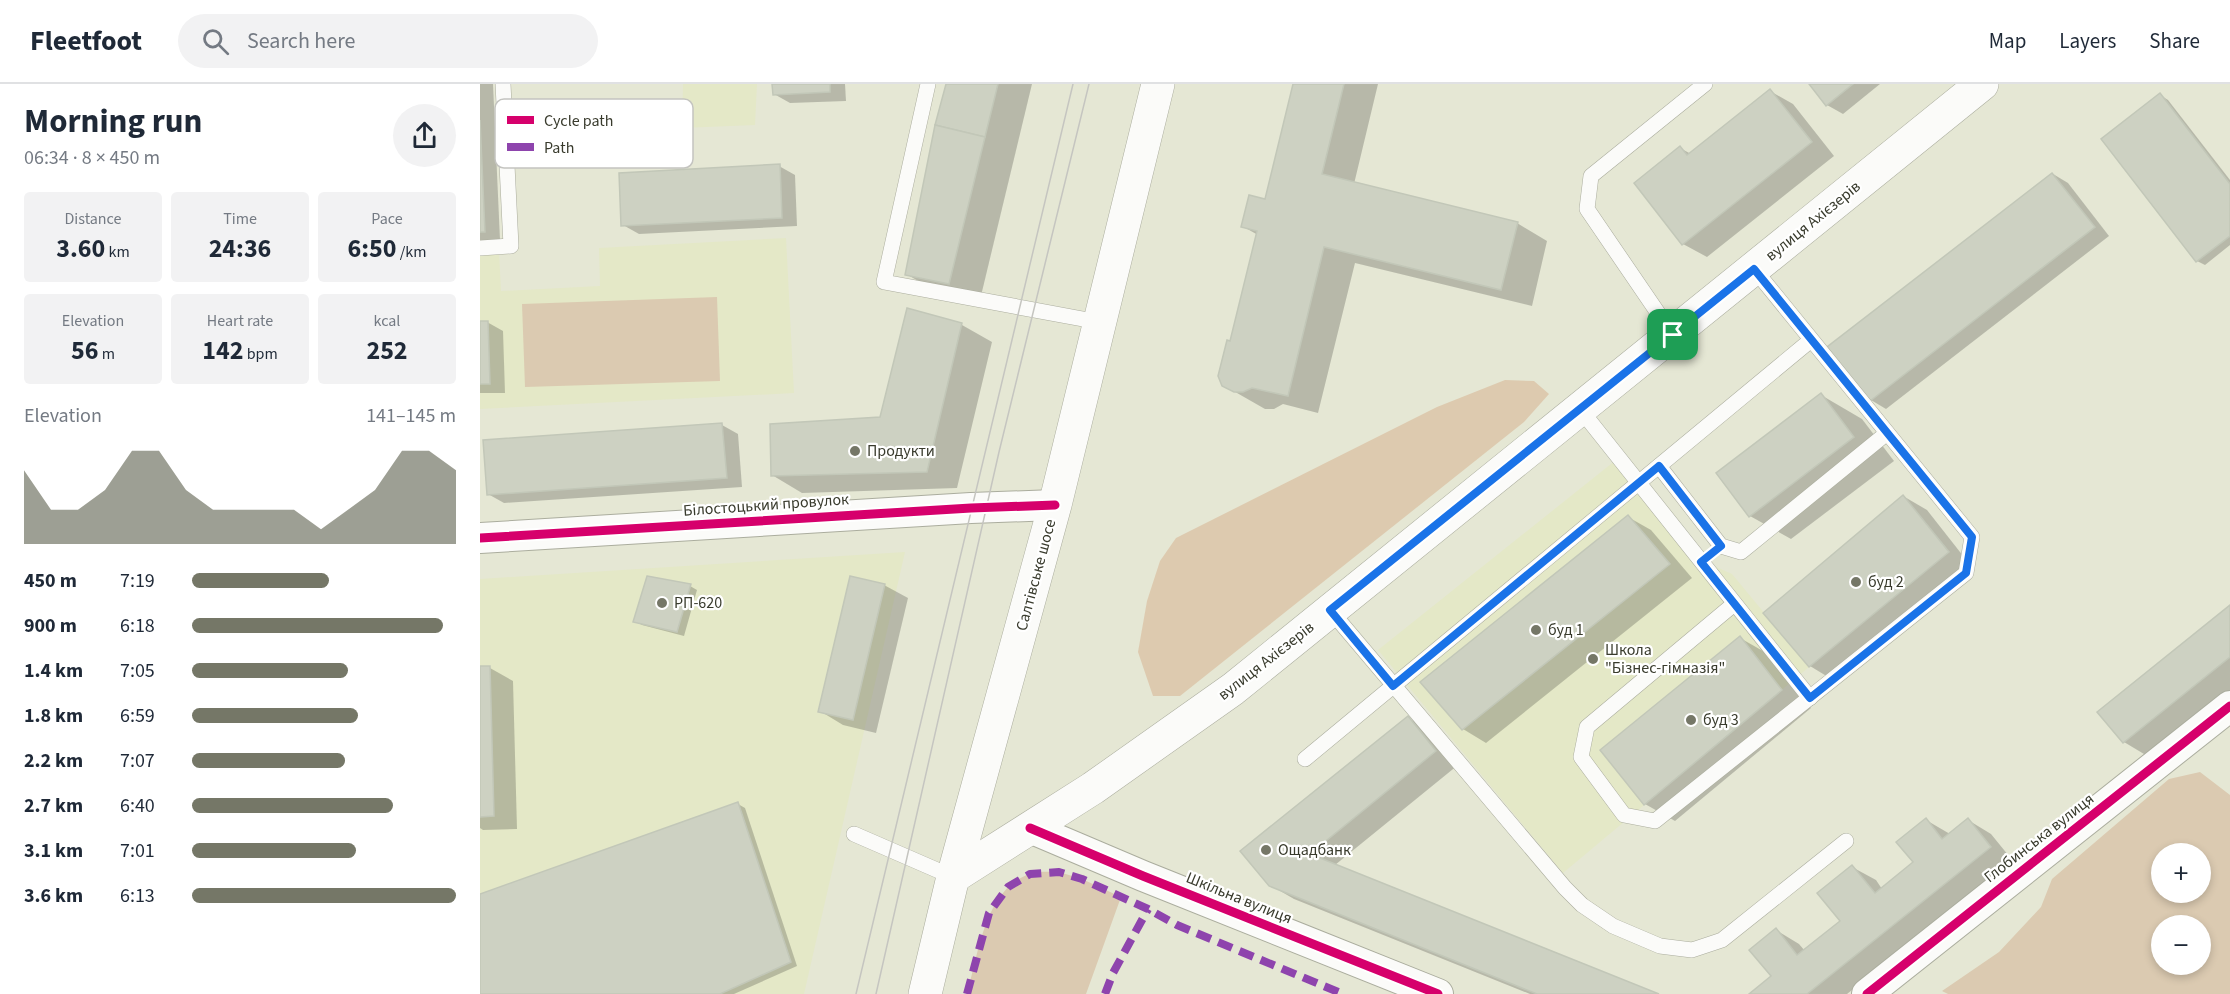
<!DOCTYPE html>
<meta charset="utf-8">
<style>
body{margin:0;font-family:"Source Sans 3",sans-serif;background:#f2f2f3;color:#1f2937;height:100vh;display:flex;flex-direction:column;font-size:22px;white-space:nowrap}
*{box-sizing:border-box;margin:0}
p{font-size:20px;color:#747a83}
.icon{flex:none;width:33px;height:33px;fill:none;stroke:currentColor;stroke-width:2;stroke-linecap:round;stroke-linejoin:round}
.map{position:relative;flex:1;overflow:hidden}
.side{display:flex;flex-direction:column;background:#fff;width:480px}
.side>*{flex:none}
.tools{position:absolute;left:1671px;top:759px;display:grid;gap:12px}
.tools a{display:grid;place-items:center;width:60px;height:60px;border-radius:50%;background:#fff;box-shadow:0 3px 9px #0003;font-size:30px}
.pin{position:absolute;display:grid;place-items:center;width:51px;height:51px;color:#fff;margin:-26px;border-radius:12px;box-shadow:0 3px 9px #0006}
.round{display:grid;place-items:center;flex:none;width:63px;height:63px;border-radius:32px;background:#f2f2f3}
.head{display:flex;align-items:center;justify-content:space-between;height:102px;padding:0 24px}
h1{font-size:33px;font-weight:700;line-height:45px}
.figures{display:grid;grid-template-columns:repeat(3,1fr);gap:9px;height:102px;padding:6px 24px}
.figures div{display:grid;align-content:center;border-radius:6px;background:#f2f2f3;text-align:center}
.figures b{font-size:26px;font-weight:700}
.figures small{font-size:16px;font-weight:400}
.figures p{font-size:16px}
.chart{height:168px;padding:12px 24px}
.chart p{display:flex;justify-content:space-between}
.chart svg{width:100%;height:108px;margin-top:6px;fill:#757767;opacity:.7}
ul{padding:0 24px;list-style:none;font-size:20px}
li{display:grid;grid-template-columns:96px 72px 1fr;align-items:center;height:45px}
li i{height:15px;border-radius:8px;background:#757767}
header{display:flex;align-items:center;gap:36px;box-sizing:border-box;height:84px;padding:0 30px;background:#fff;border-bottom:2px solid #e0e1e3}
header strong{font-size:28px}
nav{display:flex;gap:33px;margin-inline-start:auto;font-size:21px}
.search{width:420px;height:54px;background:#f2f2f3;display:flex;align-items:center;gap:15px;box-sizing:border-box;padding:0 21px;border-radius:33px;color:#747a83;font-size:22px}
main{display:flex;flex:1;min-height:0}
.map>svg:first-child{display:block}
.built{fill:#e4e8c7}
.green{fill:#dbcab1;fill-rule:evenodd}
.forest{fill:#ddcaaf}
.shadow{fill:#0003}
.building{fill:#cdd1c2;stroke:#c2c7b8;stroke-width:1.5}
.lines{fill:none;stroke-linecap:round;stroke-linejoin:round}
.lane-casing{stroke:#abad9e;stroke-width:16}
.street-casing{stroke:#abad9e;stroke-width:32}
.secondary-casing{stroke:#abad9e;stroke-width:34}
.primary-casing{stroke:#abad9e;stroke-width:34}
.lane{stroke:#fbfbf9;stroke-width:15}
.street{stroke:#fbfbf9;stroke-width:30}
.secondary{stroke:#fbfbf9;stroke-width:33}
.primary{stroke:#fbfbf9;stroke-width:33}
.tram{stroke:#c5c5c0;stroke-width:1.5}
.quiet{stroke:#8e44ad;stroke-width:8;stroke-dasharray:15 8;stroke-linecap:butt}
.cycleway-casing{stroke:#fff;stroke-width:13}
.cycleway{stroke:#d6006c;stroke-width:9}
.route-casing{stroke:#fff;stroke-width:12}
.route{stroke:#1a73e8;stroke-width:8}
.poi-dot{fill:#757767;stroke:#fff;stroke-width:2}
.labels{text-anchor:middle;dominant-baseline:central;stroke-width:4.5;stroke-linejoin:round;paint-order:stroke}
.street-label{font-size:16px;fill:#393b2d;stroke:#fff}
.poi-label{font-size:16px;fill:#393b2d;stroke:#fff;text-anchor:start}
.key{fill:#fff;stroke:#c4c4c0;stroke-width:1.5}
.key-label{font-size:16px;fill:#393b2d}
</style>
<header>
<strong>Fleetfoot</strong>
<div class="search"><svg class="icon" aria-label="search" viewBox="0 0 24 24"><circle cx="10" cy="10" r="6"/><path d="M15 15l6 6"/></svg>Search here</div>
<nav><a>Map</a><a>Layers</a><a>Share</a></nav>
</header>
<main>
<section class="side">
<div class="head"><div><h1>Morning run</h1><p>06:34 · 8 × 450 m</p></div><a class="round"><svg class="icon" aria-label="share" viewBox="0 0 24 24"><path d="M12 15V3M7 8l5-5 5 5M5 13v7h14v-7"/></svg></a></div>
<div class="figures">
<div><p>Distance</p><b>3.60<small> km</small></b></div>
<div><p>Time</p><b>24:36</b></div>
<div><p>Pace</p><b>6:50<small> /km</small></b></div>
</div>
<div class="figures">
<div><p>Elevation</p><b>56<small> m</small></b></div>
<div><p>Heart rate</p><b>142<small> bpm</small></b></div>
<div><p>kcal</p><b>252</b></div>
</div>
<div class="chart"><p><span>Elevation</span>141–145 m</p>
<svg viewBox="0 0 160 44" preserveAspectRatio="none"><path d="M0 44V14L10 30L20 30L30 22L40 6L50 6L60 22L70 30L80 30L90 30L100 30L110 38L120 30L130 22L140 6L150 6L160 14V44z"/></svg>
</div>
<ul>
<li><b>450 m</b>7:19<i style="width:52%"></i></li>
<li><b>900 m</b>6:18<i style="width:95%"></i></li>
<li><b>1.4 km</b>7:05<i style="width:59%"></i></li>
<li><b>1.8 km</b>6:59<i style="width:63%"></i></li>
<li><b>2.2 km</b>7:07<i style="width:58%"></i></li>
<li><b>2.7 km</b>6:40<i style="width:76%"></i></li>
<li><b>3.1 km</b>7:01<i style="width:62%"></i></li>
<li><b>3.6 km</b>6:13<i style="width:100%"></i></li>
</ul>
</section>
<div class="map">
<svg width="1750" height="910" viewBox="0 0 1750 910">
<rect width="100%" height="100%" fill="#e5e7d4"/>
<g class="built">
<path d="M203,0H277L275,41L202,44Z"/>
<path d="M306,154L314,309L0,325V168L19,167L21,207L120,202L119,164Z"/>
<path d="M1141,372L1225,478L1252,490L1329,583L1083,789L898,566Z"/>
<path d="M425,468L324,910H0V495Z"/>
</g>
<g class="green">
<path d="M237,213L240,297L45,303L42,220Z"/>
<path d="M1720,688L1750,711V910H1468L1462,907L1519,868L1561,823L1572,795L1689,695ZM1682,770H1720V808H1682ZM1682,842H1720V880H1682Z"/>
<path d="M579,788L602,795L641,813L606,910H487C498,871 505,804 550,790C559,787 570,788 579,788Z"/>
</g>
<path class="forest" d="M1025,296L1054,297L1069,310L1044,338L700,612H673L658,568L667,517L680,477L696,454L957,323Z"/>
<g class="shadow">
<path d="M0,0H13L20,156L0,157Z"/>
<path d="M294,0H365L366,17L310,19L294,10Z"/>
<path d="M467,0H552L500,216L456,207L426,190Z"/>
<path d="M815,0H898L874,100L1037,139L1067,157L1052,222L875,179L838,329L803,320L794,325H785L743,301L778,151L762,142L786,117Z"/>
<path d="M1331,0H1400L1363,30L1347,21Z"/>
<path d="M1290,7L1313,20L1354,72L1227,173L1203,160L1200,64L1211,70Z"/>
<path d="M1680,11L1688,16L1750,96V161L1725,181L1717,177Z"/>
<path d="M299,82L315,91L317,142L159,150L143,141Z"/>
<path d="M1573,90L1588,99L1629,152L1406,325L1391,316Z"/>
<path d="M428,226L482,241L512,258L477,404L322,409L292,391L402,334Z"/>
<path d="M0,238H7L23,247L25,309H0Z"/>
<path d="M1341,311L1382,335L1414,377L1311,455L1270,432Z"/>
<path d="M242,341L258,350L262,403L24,419L8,410Z"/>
<path d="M1423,412L1447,426L1491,482L1353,596L1330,582Z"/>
<path d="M1148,433L1171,446L1212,494L1006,659L983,645Z"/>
<path d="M404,501L428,514L396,649L363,641L340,627Z"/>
<path d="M210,502L217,506L204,552L162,541L155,537Z"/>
<path d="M1750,523V615L1674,676L1644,658Z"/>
<path d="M1260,554L1290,571L1331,624L1195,737L1165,720Z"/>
<path d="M0,584H10L33,597L37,745L3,746L0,744Z"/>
<path d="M928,634L952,647L978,681L855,781L1175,910H1050L814,815L790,801Z"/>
<path d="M258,720L265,724L317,882L254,910H0V812Z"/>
<path d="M1446,736L1470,750L1488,736L1511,750L1533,777L1367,910H1271L1293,893L1296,846L1319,860L1325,867L1362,837L1372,783L1396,796L1402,805L1435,779Z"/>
</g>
<g class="building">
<path d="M292,0H350V8L293,11Z"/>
<path d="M466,0H518L505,53L455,41Z"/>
<path d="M813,0H864L842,90L1038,138L1021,206L844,163L808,312L772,304L763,308H754L742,302L738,292L747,256L750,257L777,147L761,143L769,111L785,115Z"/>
<path d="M1329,0H1373L1346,22Z"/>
<path d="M1290,5L1332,58L1202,161L1154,99L1200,62L1207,71Z"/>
<path d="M1680,9L1750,100V152L1716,178L1621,55Z"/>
<path d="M0,36L5,148H0Z"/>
<path d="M455,41L505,53L469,200L425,191Z"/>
<path d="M300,80L302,134L141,142L139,89Z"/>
<path d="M1572,89L1615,143L1390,317L1347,263Z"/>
<path d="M427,224L482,239L447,388L291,392L290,340L400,333Z"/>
<path d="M0,237H8L10,300H0Z"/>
<path d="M1341,309L1374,353L1269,433L1236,389Z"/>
<path d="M242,339L247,394L7,411L3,356Z"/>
<path d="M1423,411L1469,468L1329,583L1283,529Z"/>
<path d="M1148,431L1190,480L982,646L940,598Z"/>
<path d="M167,492L211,500L197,548L153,538Z"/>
<path d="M370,492L405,500L373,636L338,628Z"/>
<path d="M1750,521V573L1643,659L1617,628Z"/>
<path d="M1260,552L1302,606L1164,721L1120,666Z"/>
<path d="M0,582H10L14,732L0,733Z"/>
<path d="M928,632L956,667L830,770L1179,910H1057L789,802L760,767Z"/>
<path d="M258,718L311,878L240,910H0V810Z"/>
<path d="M1446,734L1462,755L1488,734L1511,763L1327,910H1269L1291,892L1269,866L1296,844L1317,871L1360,837L1337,809L1372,781L1395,809L1433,778L1416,758Z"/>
</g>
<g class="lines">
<g class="lane-casing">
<g id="lane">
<path d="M448,0L404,198L619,238"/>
<path d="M0,164L31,162L23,0"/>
<path d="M1193,251L1107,125L1111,92L1225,0"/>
<path d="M1100,325L1330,614"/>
<path d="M1179,382L1241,462L1261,468L1407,349"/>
<path d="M1254,520L1107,643L1101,673L1144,731L1175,737L1486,489L1492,453L1274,185"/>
<path d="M850,526L1085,804L1102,821L1133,842L1180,862L1212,866L1242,856L1366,757"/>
<path d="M825,675L1331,256"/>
<path d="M374,750L473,793"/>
</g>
</g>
<g class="street-casing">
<g id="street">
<path d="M0,454L491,424L575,421"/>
<path d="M550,744L663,792L958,910"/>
<path d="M1387,910L1750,622"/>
</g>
</g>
<g class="secondary-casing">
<path id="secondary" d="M473,793L613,704L753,605L1502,0"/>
</g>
<g class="primary-casing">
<path id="primary" d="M445,910L473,793L575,421L678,0"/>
</g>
<use href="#lane" class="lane"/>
<use href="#street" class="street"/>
<use href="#secondary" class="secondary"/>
<use href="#primary" class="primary"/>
<g class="tram">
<path d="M376,910L593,0"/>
<path d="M396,910L519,368L609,0"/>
</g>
<g class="quiet">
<path d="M487,910L509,829L528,803L550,790L579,788L602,795L668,825L697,841L863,910"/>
<path d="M625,910L633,889L668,825"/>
</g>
<g class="cycleway-casing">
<g id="cycleway">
<path d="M0,454L491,424L575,421"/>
<path d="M550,744L663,792L958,910"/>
<path d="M1387,910L1750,622"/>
</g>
</g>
<use href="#cycleway" class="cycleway"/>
</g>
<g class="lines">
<g class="route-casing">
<path id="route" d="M1274,185L1492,453L1486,489L1330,614L1221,478L1241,462L1179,382L913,602L850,526Z"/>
</g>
<use href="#route" class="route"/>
</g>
<g class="poi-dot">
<circle cx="375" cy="367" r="6"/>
<circle cx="1376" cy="498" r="6"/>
<circle cx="182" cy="519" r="6"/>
<circle cx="1056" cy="546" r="6"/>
<circle cx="1113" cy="575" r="6"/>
<circle cx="1211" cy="636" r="6"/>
<circle cx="786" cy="766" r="6"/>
</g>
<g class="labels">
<g class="street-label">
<text transform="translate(1333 137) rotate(-39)">вулиця Ахієзерів</text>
<text transform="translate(286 421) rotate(-4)">Білостоцький провулок</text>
<text transform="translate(556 491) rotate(-75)">Салтівське шосе</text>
<text transform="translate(786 577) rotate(-38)">вулиця Ахієзерів</text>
<text transform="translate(1559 754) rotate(-38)">Глобинська вулиця</text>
<text transform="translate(759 814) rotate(22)">Шкільна вулиця</text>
</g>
<g class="poi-label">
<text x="387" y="367">Продукти</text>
<text x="1388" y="498">буд 2</text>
<text x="194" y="519">РП-620</text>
<text x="1068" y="546">буд 1</text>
<text x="1125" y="566">Школа<tspan x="1125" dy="18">"Бізнес-гімназія"</tspan></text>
<text x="1223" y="636">буд 3</text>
<text x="798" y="766">Ощадбанк</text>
</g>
</g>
<rect x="15" y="15" width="198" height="69" rx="9" class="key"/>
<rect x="27" y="32" width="27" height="8" fill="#d6006c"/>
<rect x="27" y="59" width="27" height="8" fill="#8e44ad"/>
<g class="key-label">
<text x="64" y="42">Cycle path</text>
<text x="64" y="69">Path</text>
</g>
</svg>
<div class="tools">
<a>+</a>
<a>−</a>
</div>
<div class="pin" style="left:1193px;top:251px;background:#1e9e55"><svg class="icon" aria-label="arrive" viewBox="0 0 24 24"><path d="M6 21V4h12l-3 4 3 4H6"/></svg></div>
</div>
</main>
